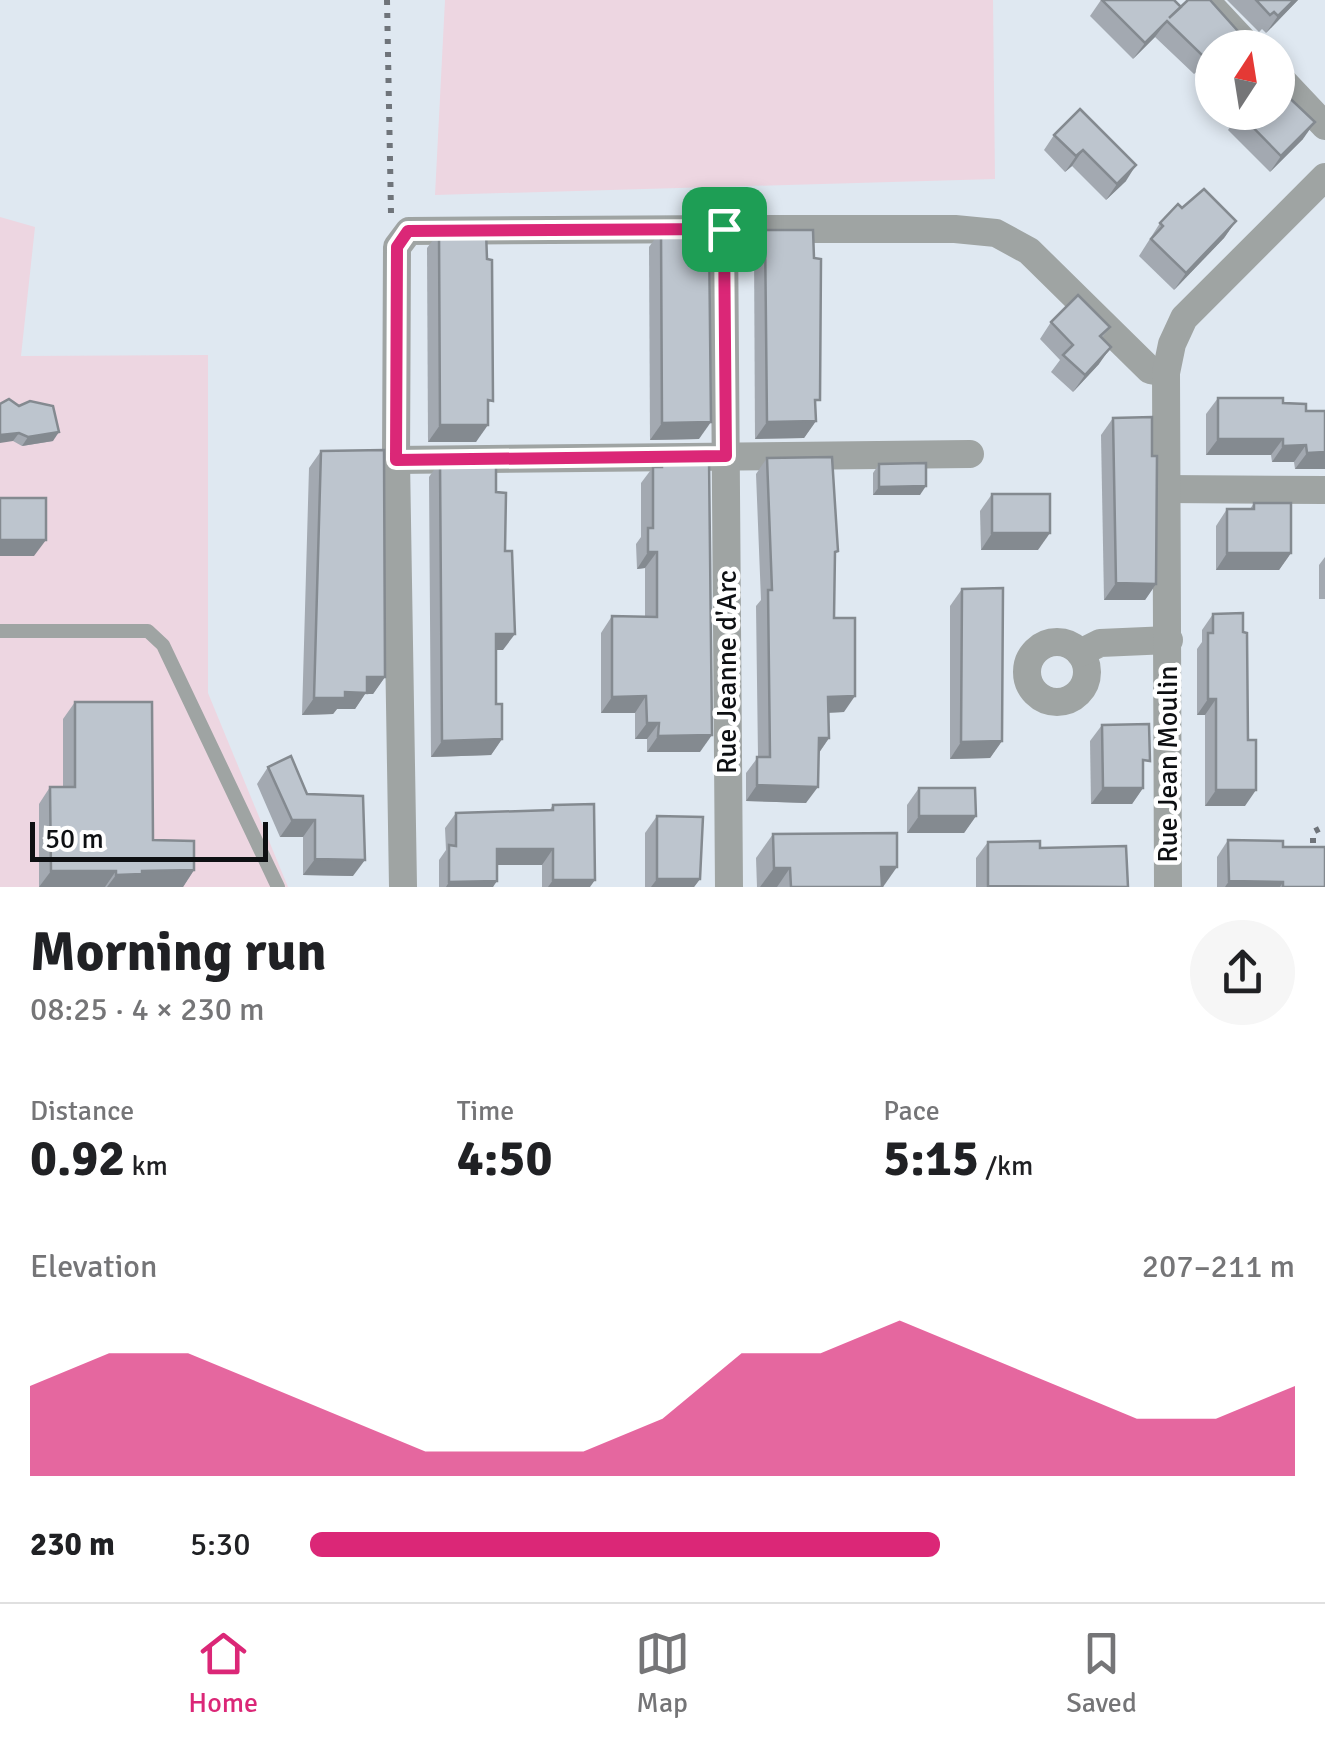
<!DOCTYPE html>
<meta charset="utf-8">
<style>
body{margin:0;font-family:Signika,sans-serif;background:#f6f6f6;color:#202124;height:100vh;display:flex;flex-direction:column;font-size:38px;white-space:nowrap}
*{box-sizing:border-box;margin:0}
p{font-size:32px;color:#757577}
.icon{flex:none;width:55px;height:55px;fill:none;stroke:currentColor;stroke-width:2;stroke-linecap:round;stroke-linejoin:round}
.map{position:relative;height:887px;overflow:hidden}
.details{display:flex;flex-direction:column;background:#fff;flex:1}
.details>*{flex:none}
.needle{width:65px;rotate:12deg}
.buttons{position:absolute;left:1195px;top:30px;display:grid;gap:20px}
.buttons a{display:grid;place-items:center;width:100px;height:100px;border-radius:50%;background:#fff;box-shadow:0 5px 15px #0003;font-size:50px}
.scale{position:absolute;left:30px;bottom:25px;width:238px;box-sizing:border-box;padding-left:10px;border:5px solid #0e1013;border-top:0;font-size:28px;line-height:35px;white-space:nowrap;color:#0e1013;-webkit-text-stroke:8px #fff;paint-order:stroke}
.pin{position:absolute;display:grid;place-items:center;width:85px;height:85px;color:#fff;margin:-42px;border-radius:20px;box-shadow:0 5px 15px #0006}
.round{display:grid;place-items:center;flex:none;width:105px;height:105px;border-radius:52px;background:#f6f6f6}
.summary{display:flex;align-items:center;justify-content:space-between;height:170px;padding:0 30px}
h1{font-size:55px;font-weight:800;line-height:75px}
.figures{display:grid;grid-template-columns:repeat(3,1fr);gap:15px;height:170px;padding:10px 30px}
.figures div{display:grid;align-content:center}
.figures b{font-size:50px;font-weight:800}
.figures small{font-size:28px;font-weight:400}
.figures p{font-size:28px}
.chart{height:280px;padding:20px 30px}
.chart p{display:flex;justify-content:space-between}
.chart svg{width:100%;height:180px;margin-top:10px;fill:#db2777;opacity:.7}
ul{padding:0 30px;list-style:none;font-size:32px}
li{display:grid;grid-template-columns:160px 120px 1fr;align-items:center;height:75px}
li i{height:25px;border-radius:12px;background:#db2777}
.menu{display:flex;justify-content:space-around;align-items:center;height:140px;border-top:2px solid #e0e0e0;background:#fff;font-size:28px;color:#757577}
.menu a{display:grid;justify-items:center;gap:5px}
.menu .active{color:#db2777}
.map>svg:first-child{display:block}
.industrial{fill:#edd6e1}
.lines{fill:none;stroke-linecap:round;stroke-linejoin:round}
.path{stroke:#6f747a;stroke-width:6;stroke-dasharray:5 8;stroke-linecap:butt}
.service{stroke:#9fa4a3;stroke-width:14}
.minor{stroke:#9fa4a3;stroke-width:28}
.wall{fill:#a3a9b1}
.shaded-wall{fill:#848a90}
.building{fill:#bdc5ce;stroke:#848a90;stroke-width:2.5}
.route-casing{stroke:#fff;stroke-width:20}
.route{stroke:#db2777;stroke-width:12}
.labels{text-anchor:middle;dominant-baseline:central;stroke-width:9;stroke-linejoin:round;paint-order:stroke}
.street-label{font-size:28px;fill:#0e1013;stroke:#fff}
</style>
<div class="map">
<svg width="1325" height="887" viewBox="0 0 1325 887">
<rect width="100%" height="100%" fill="#dfe8f1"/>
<g class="industrial">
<path d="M445,0H993L995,179L435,195Z"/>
<path d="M0,217L35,227L21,356L208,355V693L288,887H0Z"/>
</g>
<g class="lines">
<g class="path">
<path d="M387,0L391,213"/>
<path d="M1313,856V832L1325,826"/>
</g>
<path class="service" d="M0,631H148L163,645L278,887"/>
<g class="minor">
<path d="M1205,0L1250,48"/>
<path d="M1278,76L1325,126"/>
<path d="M724,229H955L996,233L1029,251L1150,370L1166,373"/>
<path d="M396,460L970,454"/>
<path d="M1166,489L1325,490"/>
<circle cx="1057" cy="672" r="30"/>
<path d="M1080,653L1100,643L1169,640"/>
<path d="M403,887L396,460L397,247L409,231L724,229L729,887"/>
<path d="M1168,887L1166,373L1172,344L1184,318L1325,177"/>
</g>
</g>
<g class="wall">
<path d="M1101,0H1174L1212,48V74L1203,65L1194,74L1155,37L1133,59L1090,16Z"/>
<path d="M1227,0H1298L1266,33L1262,29L1259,32Z"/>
<path d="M1080,109L1126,181L1106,200L1072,166L1065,172L1044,150L1054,135Z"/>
<path d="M1240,112L1303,139L1270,172L1228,130Z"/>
<path d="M1182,208L1236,221L1224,238L1174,290L1139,256L1160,223Z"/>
<path d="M661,230L699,439L650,440L649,247Z"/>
<path d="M765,230L815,407L816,421L804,438L755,439L754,246Z"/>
<path d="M439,232L488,408L476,442H428L427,248Z"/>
<path d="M1051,322L1110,327L1102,338L1099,364L1073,392L1051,372L1060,360L1040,339Z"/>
<path d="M1218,398L1283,403L1306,411L1325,469H1295L1294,462H1272L1271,455H1206V414Z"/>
<path d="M0,404L53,441L22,446L13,441Z"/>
<path d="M1113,418L1152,456L1156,584L1145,600H1104L1101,435Z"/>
<path d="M321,451L385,677L373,694H365L355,709H337L333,714L302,715L309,468Z"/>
<path d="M767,458L834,557V618L844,712L829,713V738L819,753L806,803L746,801V773L758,757L756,606L761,600L756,474Z"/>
<path d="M662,459L700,752H647V739H635V713H601V633L612,616L645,617V568L637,569L636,544L641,537V483L653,467H656Z"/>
<path d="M440,461L496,492L505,551L503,650H496V704L502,739L491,755L431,757L429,477Z"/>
<path d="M879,464L920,495H873V473Z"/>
<path d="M992,494L1038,550H981L980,511Z"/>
<path d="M1254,503L1291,553L1279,570H1216V526L1227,509H1250Z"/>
<path d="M1325,557V599H1319V565Z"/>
<path d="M962,589L1002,741L990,758L950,759V606Z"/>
<path d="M1213,614L1245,806H1205V715H1197V649L1202,642V630Z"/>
<path d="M75,702L153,840L194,870L183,887H39V804L50,787H63V719Z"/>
<path d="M1102,725L1143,770V788L1132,804H1091L1090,741Z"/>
<path d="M268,767L307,794L353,876L303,875V837H280L257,784Z"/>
<path d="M919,788L976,816L964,833H907V805Z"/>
<path d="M553,805L590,887H542V865H497L493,887H439V860L446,850L445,828L456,813L549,811Z"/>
<path d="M657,816L700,879L694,887H645V833Z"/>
<path d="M773,834L883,887H757L756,858Z"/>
<path d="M1228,840L1283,847L1325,887H1217V857Z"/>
<path d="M988,842L1040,848L1128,887H976V858Z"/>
</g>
<g class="shaded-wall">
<path d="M1294,0H1298L1266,33L1278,16Z"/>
<path d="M1167,21L1155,37L1133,59L1145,43Z"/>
<path d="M1212,51L1203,65L1194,74L1205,58Z"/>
<path d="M1315,122L1303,139L1270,172L1281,156Z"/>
<path d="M1083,150L1072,166L1065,172L1076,156Z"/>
<path d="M1136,165L1126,181L1106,200L1117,184Z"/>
<path d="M1236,221L1224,238L1174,290L1186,273Z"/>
<path d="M1111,347L1099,364L1073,392L1085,375Z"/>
<path d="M816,421L804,438L755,439L767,422Z"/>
<path d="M711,422L699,439L650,440L662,423Z"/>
<path d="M440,425H488L476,442H428Z"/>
<path d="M59,432L53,441L22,446L28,437Z"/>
<path d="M19,433L13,441L0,443V435Z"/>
<path d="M1218,439H1283L1271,455H1206Z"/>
<path d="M1306,445L1294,462H1272L1283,446Z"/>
<path d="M1325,452V469H1295L1307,453Z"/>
<path d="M926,486L920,495H873L879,487Z"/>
<path d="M992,533H1050L1038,550H981Z"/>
<path d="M0,540H46L34,556H0Z"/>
<path d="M648,552H657L645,568L637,569Z"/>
<path d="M1227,553H1291L1279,570H1216Z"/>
<path d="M1116,583L1156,584L1145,600H1104Z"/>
<path d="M496,634H515L503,650H484Z"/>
<path d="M367,677H385L373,694H365L355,709H337L333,714L302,715L314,698Z"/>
<path d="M646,696L635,713H601L612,697Z"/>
<path d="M855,696L844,712L817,713L828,697Z"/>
<path d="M1208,699H1216L1205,715H1197Z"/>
<path d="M647,723H659L647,739H635Z"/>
<path d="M712,735L700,752H647L658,736Z"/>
<path d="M819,738H829L818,754Z"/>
<path d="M502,739L491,755L431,757L442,741Z"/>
<path d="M1002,741L990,758L950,759L961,742Z"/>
<path d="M757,785L818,787L806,803L746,801Z"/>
<path d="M1103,788H1143L1132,804H1091Z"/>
<path d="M1216,790H1256L1245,806H1205Z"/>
<path d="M919,816H976L964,833H907Z"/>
<path d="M292,820H315L303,837H280Z"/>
<path d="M497,849H553L542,865H487Z"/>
<path d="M315,859L365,860L353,876L303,875Z"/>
<path d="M881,867H897L883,887H868Z"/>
<path d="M774,868H790L777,887H760Z"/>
<path d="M194,870L183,887H107L116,875L142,871Z"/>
<path d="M51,871H116L105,887H39Z"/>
<path d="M657,879H700L694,887H651Z"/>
<path d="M553,880H595L590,887H548Z"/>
<path d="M497,881L493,887H446L449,882Z"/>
<path d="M1229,881L1283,882L1280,887H1225Z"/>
</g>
<g class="building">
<path d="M1102,0H1174L1181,7L1169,18L1188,0H1210L1245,39L1237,48H1212V50L1205,58L1167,21L1145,43Z"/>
<path d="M1256,0H1294L1278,16L1274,12L1270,15Z"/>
<path d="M1278,87L1315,122L1281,156L1239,113L1278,112Z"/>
<path d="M1080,109L1136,165L1117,184L1083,150L1076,156L1054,135Z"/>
<path d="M1204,189L1236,221L1186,273L1151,239L1163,226L1160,223L1178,204L1182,208Z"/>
<path d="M661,230H709L711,422L662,423Z"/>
<path d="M765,230H813L814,258L821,259L820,400H815L816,421L767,422Z"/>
<path d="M486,231L487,259L492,260L493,401L488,400V425H440L439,232Z"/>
<path d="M1078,295L1110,327L1100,336L1111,347L1085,375L1063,355L1073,345L1051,322Z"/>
<path d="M1218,398H1283V403L1306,404V411H1325V452L1307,453L1306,445L1283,446V439H1218Z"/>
<path d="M9,399L19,406L30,401L53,406L59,432L28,437L19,433L0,435V404Z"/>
<path d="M1152,417V456H1157L1156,584L1116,583L1113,418Z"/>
<path d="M384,450L385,677H367V693L345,692V698H314L321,451Z"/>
<path d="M832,457L838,551L835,552L834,618H855V696L828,697L829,738H819L818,787L757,785V757H770L768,590H772L767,458Z"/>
<path d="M709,458L712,735L658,736L659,723H647L646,696L612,697V616L657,617V552H648V528H653V467H662V459Z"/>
<path d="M496,460V492L506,493L505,551H512L515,634H496V704H502V739L442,741L440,461Z"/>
<path d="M926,463V486L879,487V464Z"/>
<rect x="992" y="494" width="58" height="39"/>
<rect x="0" y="498" width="46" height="42"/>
<path d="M1254,503H1291V553H1227V509H1254Z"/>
<path d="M1003,588L1002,741L961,742L962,589Z"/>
<path d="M1243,613V632L1247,633L1248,740H1256V790H1216V699H1208V633H1213V614Z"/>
<path d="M75,702H152L153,840L194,841V870L142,871V874L116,875V871H51L50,787H75Z"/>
<path d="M1149,724L1150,761L1143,760V788H1103L1102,725Z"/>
<path d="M291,756L307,794L363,796L365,860L315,859V820H292L268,767Z"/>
<path d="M919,788H975L976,816H919Z"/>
<path d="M594,804L595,880H553V849H497V881L449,882V845L456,846V813L553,810V805Z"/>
<path d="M657,816L703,817L700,879H657Z"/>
<path d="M897,833V867H881L882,887H791L790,868H774L773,834Z"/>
<path d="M1228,840L1283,841V847H1325V887H1283V882L1229,881Z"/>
<path d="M1040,841V848L1126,846L1128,887L988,886V842Z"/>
</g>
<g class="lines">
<g class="route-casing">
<path id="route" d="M724,229L726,456L396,460L397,247L408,231Z"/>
</g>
<use href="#route" class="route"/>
</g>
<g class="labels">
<g class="street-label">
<text transform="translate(727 672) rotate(-90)">Rue Jeanne d'Arc</text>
<text transform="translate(1168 764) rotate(-90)">Rue Jean Moulin</text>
</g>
</g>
</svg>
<div class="buttons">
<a><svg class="needle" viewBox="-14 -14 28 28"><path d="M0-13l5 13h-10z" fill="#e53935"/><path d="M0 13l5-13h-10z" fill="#757577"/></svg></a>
</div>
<div class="scale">50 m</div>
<div class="pin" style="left:724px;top:229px;background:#1e9e55"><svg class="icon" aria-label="arrive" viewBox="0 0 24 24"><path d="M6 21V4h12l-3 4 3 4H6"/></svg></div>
</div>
<section class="details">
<div class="summary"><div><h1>Morning run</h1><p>08:25 · 4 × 230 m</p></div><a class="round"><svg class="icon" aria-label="share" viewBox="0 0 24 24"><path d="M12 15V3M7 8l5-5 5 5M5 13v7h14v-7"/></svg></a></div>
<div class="figures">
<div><p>Distance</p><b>0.92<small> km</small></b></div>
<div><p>Time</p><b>4:50</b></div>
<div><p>Pace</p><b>5:15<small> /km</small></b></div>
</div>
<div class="chart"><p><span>Elevation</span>207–211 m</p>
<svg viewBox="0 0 160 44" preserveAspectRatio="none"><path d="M0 44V22L10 14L20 14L30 22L40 30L50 38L60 38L70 38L80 30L90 14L100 14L110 6L120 14L130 22L140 30L150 30L160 22V44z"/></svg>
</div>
<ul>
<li><b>230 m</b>5:30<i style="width:64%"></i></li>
</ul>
</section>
<nav class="menu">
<a class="active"><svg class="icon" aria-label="home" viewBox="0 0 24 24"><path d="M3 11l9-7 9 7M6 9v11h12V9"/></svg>Home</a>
<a><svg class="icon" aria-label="map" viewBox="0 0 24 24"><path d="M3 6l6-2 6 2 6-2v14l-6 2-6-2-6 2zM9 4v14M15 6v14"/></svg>Map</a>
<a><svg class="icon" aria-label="saved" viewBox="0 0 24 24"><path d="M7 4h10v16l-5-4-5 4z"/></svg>Saved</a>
</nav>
